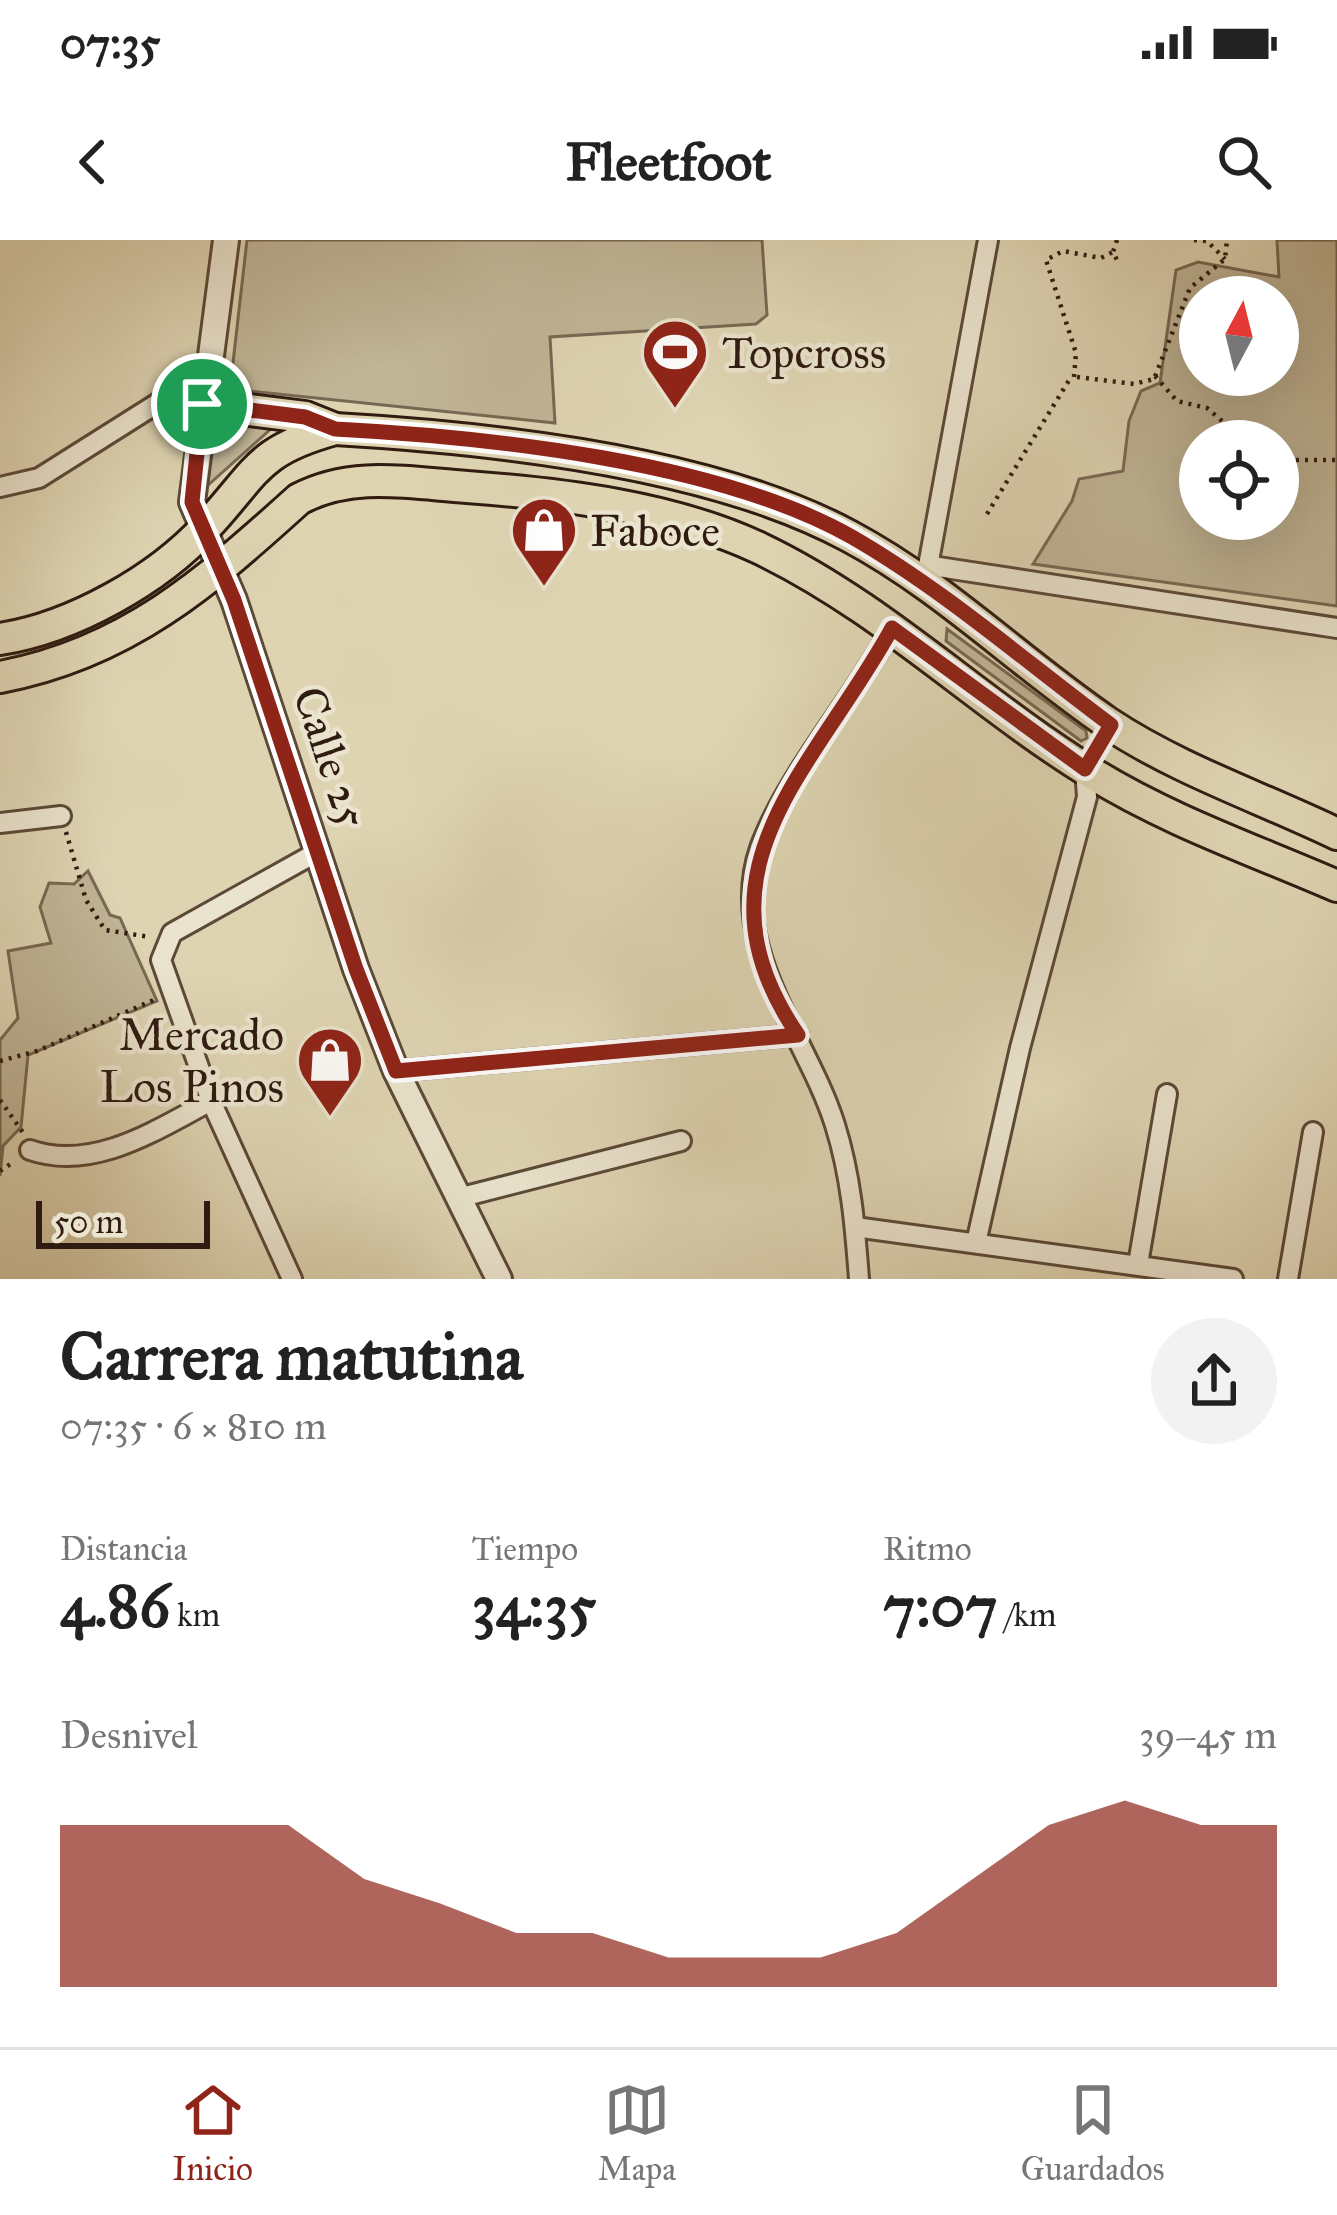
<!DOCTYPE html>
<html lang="es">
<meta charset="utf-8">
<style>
body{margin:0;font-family:"IM FELL Great Primer",serif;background:#f2f2f2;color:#222;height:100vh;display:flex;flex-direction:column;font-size:45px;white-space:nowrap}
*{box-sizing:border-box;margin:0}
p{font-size:39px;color:#767676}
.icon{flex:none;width:66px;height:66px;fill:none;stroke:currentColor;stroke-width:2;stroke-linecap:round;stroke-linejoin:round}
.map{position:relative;height:1039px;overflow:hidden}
.sheet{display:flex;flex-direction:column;background:#fff;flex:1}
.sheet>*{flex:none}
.needle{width:78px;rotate:7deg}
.buttons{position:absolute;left:1179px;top:36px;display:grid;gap:24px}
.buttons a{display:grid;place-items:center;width:120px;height:120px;border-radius:50%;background:#fff;box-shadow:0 12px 48px #0002;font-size:60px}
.scale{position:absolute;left:36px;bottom:30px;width:174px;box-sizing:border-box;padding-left:12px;border:6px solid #301b10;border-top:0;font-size:33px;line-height:42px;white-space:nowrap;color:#301b10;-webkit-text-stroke:9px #eae3cd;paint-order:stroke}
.pin{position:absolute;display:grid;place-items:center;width:102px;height:102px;color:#fff;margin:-51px;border:6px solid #fff;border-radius:50%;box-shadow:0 3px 12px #0007}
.round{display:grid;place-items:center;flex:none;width:126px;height:126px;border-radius:63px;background:#f2f2f2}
.headline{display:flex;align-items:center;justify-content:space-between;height:204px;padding:0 60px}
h1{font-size:66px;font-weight:800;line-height:90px}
.figures{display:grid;grid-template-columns:repeat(3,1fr);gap:18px;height:204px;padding:12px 60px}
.figures div{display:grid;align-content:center}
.figures b{font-size:60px;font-weight:800}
.figures small{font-size:33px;font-weight:400}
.figures p{font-size:33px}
.chart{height:336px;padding:24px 60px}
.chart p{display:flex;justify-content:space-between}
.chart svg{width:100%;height:216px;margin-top:12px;fill:#8f2418;opacity:.7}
.status{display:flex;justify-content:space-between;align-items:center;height:84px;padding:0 60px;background:#fff;direction:ltr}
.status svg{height:33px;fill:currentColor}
header{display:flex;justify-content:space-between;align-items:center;height:156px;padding:0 60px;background:#fff;font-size:54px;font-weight:800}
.tabs{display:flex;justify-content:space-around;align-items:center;height:168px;border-top:3px solid #e0e0e0;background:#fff;font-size:33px;color:#767676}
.tabs a{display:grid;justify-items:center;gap:6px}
.tabs .active{color:#8f2418}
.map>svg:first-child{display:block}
.green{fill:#c0b596;stroke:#786853;stroke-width:3;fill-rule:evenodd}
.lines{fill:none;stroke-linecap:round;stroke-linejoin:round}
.minor-casing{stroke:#5c4938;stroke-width:24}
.tertiary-casing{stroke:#5c4938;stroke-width:30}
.primary-casing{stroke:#301b10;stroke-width:36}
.path{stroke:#301b10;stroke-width:4.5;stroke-dasharray:3 6;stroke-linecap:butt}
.minor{stroke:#eae3cd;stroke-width:18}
.tertiary{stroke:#eae3cd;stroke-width:24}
.primary{stroke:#ded4b2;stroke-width:30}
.route-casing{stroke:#fff;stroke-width:24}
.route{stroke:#8f2418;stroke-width:15}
.labels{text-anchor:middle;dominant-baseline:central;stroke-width:9;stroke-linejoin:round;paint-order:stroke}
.poi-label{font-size:45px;fill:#301b10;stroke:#eae3cd;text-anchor:start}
.street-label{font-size:45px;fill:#301b10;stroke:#eae3cd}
</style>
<div class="status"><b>07:35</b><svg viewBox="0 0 49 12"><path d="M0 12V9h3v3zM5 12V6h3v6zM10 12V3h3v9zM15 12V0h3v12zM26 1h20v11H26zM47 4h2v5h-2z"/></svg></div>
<header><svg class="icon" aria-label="back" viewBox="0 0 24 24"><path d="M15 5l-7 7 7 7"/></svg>Fleetfoot<svg class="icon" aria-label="search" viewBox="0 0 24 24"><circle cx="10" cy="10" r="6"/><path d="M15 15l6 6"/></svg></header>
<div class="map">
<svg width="1337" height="1039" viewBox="0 0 1337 1039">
<rect width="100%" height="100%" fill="#ded4b2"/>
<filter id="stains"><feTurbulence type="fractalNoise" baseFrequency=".00167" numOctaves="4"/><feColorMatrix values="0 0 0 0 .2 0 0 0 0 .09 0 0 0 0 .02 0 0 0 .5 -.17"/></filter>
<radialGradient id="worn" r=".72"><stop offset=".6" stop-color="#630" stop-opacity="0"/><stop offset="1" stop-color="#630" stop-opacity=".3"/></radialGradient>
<g class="green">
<path d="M247,0H762L767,75L756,84L550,97L555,183L230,149Z"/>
<path d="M1277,0H1337V366L1033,324L1072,261L1079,239L1123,231L1129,181L1141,151L1160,143L1176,30L1198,22L1279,37ZM1200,57H1278V135H1200ZM1200,201H1278V279H1200Z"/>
<path d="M213,179L273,187L207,246H205Z"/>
<path d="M947,389L1086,491L1087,498L1081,501L946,401Z"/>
<path d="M88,631L110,675L120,678L157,761L28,815L21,887L3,906L0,936V800L18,778L8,711L51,703L40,667L49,643L74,644Z"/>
</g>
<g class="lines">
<g class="minor-casing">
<g id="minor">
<path d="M0,247L39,238L161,161L202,164"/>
<path d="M932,326L1337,388"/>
<path d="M926,337L988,0"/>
<path d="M0,583L61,576"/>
<path d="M396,831L798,795"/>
<path d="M30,910C93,932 156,890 211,861"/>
<path d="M458,958L681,901"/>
<path d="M855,987L1233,1039"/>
<path d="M976,1003L1020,808L1087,557L1085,529"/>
<path d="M1138,1024L1167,854"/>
<path d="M292,1039L211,861L161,720L172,693L319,611"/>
<path d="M859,1039C855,986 851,936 835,885C807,796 726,707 760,608C786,536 854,459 892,388"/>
<path d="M1288,1039L1313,892"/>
</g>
</g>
<g class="tertiary-casing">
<path id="tertiary" d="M226,0L192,262L234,360L356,729L396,831L499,1039"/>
</g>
<g class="primary-casing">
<g id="primary">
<path d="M202,164L305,177L335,189"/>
<path d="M0,399C72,388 158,340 207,286C258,231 256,211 335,189C492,198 710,221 849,296C943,346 1020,423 1108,483C1177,529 1262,558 1337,594"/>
<path d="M0,437C127,413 206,343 299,259C352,231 409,243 467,247C562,254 672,267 759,308C881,366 977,462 1090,532C1167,580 1254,610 1337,646"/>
</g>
</g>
<g class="path">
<path d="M1117,0L1113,12L1118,22"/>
<path d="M1194,0L1207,1L1225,19"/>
<path d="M1155,136L1177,161L1207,168L1245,201"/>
<path d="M1074,137L1076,113L1046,20L1063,11L1101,18L1113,12"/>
<path d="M1077,137L1134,144L1154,139L1190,48L1225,19L1227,0"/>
<path d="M1278,220H1337"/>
<path d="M987,274L1071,137"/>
<path d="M66,592L86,660L105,690L150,697"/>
<path d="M0,821L37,811L156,759"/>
<path d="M0,860L24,894"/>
<path d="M0,931L15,921"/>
</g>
<use href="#minor" class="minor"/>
<use href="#tertiary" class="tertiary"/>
<use href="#primary" class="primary"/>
</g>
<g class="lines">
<g class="route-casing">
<path id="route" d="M202,164L305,177L335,189C488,197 718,221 852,297C944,350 1026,422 1111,485L1085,529L892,388C815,529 685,629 798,795L396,831L356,729L234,360L192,262Z"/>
</g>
<use href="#route" class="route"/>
</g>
<defs>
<g id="stadium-pin" transform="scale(3.45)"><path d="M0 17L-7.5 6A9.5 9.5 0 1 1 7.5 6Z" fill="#8f2418" stroke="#eae3cd"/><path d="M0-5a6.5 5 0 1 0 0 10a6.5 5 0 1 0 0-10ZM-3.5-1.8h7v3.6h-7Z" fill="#fff"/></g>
<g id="shop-pin" transform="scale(3.45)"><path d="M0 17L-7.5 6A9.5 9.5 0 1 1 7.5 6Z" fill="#8f2418" stroke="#eae3cd"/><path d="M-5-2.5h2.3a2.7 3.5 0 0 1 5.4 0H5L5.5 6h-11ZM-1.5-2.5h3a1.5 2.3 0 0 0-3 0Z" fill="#fff"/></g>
</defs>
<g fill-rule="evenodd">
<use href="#stadium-pin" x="675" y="112"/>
<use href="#shop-pin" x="544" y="290"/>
<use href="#shop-pin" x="330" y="820"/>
</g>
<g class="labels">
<g class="poi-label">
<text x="722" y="112">Topcross</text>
<text x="590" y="290">Faboce</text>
<text x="284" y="794" text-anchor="end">Mercado<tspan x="284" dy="52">Los Pinos</tspan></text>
</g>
<g class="street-label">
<text transform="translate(331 517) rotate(71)">Calle 25</text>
</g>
</g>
<rect width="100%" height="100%" filter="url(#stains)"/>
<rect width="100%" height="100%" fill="url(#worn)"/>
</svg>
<div class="buttons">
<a><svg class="needle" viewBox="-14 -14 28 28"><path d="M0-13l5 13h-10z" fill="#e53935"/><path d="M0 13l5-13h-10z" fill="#767676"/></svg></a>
<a><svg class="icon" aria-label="locate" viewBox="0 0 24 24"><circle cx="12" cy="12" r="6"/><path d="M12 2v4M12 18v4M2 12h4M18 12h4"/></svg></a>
</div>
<div class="scale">50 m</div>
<div class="pin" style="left:202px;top:164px;background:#1e9e55"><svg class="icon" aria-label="arrive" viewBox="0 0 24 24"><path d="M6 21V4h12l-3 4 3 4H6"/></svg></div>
</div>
<section class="sheet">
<div class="headline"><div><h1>Carrera matutina</h1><p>07:35 · 6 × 810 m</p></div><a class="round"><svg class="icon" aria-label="share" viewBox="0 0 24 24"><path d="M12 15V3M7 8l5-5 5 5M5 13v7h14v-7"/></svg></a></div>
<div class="figures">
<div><p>Distancia</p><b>4.86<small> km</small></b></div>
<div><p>Tiempo</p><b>34:35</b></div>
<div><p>Ritmo</p><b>7:07<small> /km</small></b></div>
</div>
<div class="chart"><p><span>Desnivel</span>39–45 m</p>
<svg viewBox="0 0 160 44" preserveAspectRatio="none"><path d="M0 44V11L10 11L20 11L30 11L40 22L50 27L60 33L70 33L80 38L90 38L100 38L110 33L120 22L130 11L140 6L150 11L160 11V44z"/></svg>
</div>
</section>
<nav class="tabs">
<a class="active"><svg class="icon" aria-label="home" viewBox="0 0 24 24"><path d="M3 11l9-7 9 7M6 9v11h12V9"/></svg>Inicio</a>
<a><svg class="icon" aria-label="map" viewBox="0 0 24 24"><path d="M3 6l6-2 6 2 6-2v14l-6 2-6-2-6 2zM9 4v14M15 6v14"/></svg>Mapa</a>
<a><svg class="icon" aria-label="saved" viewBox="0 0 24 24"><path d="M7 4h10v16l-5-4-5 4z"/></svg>Guardados</a>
</nav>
